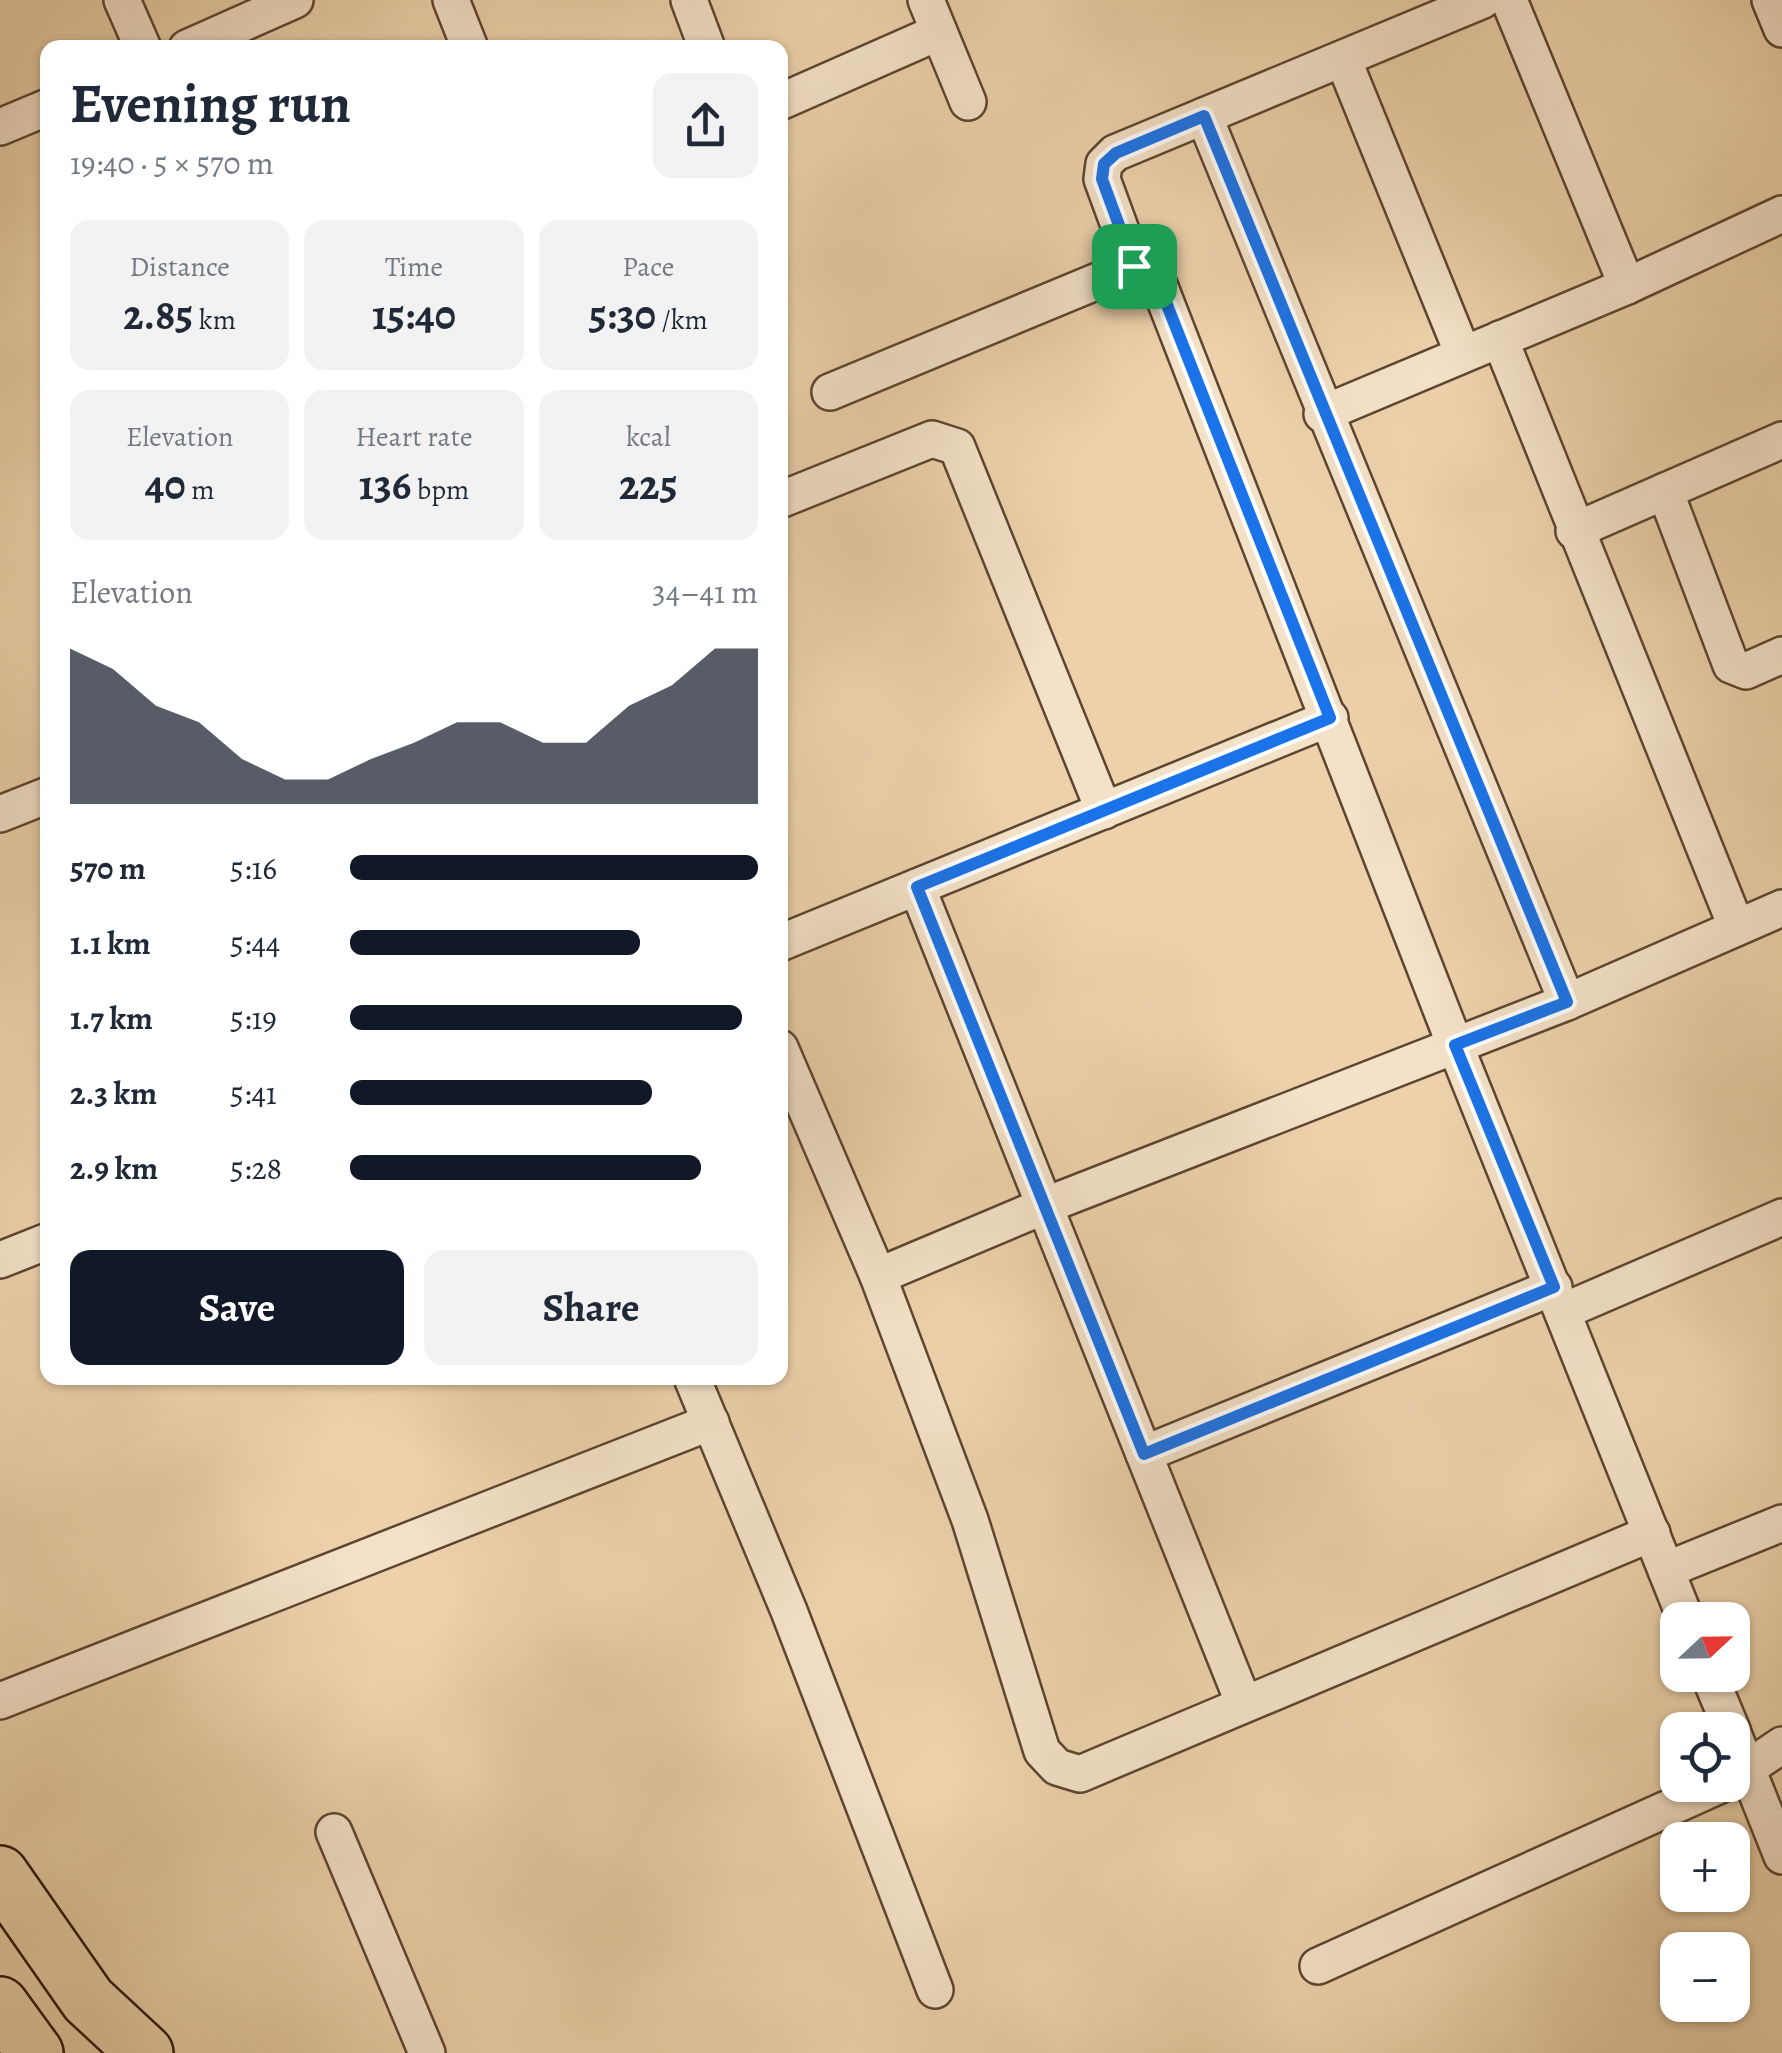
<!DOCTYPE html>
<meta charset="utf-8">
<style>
body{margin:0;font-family:Alegreya,serif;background:#f2f2f3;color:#1f2937;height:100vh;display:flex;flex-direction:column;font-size:38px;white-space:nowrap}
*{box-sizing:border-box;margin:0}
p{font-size:32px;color:#747a83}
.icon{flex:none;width:55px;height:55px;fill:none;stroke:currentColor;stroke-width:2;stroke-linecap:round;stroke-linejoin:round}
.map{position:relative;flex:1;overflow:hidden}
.drawer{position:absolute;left:40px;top:40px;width:748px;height:1345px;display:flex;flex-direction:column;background:#fff;border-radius:20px;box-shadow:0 2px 8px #0004}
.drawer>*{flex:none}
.needle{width:65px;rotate:68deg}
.buttons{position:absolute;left:1660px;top:1602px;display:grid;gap:20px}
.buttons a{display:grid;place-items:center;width:90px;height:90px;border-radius:20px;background:#fff;box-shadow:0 2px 8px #0004;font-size:50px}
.pin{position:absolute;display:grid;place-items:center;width:85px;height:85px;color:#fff;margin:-42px;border-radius:20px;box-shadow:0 5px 15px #0006}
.round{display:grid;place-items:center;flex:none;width:105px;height:105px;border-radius:20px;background:#f2f2f3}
.summary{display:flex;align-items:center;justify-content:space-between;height:170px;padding:0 30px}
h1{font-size:55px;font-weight:700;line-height:75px}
.figures{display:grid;grid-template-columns:repeat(3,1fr);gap:15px;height:170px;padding:10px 30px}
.figures div{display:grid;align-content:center;border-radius:20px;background:#f2f2f3;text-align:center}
.figures b{font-size:42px;font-weight:700}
.figures small{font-size:28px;font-weight:400}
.figures p{font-size:28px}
.chart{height:280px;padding:20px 30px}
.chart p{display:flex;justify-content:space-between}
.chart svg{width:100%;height:180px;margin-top:10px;fill:#111827;opacity:.7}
.primary-button{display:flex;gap:20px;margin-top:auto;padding:20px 30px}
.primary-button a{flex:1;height:115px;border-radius:20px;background:#111827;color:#fff;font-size:40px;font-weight:700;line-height:115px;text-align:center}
.primary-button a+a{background:#f2f2f3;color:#1f2937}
ul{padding:0 30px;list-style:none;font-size:32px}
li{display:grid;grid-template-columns:160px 120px 1fr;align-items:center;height:75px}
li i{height:25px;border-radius:12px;background:#111827}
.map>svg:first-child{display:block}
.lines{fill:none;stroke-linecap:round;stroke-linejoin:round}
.minor-casing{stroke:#5d4531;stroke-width:40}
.primary-casing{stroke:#2d1609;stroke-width:60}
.minor{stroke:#f3e1c8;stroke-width:35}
.primary{stroke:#ecd1aa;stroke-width:55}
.route-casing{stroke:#fff;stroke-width:20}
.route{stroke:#1a73e8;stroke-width:12}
</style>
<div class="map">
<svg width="1782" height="2053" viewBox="0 0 1782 2053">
<rect width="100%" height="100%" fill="#ecd1aa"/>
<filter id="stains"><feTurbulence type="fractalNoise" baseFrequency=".002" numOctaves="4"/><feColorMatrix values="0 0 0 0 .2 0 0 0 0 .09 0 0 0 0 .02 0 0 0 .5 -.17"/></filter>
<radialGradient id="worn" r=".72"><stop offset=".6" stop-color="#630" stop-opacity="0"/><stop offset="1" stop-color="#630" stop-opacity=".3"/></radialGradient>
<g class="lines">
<g class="minor-casing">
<g id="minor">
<path d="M122,0L143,48"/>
<path d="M451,0L470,48"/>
<path d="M689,0L707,48"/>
<path d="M926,0L968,102"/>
<path d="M1509,0L1627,286"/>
<path d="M1770,0L1782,29"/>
<path d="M187,48L295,0"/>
<path d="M1343,59L1463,354"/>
<path d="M780,102L939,32"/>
<path d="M1204,116L1567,1002"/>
<path d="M0,127L48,107"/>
<path d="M1134,266L1102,179L1104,164L1115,153L1483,0"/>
<path d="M1500,339L1736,926"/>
<path d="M830,392L1134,266L1145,265L1156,277L1455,1045L1686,1620"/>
<path d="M1322,414L1627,286L1782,214"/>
<path d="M1665,491L1731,665L1746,671L1782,655"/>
<path d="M780,500L932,439L957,447L1104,811"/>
<path d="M1574,531L1782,440"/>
<path d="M0,814L48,795"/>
<path d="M917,887L1244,1704"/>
<path d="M780,943L1330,718"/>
<path d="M780,1048L878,1276L970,1520L1042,1751L1057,1767L1080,1774L1652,1533"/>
<path d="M0,1260L48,1241"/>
<path d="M878,1276L1044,1206L1567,1002L1782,908"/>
<path d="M1564,1311L1782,1217"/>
<path d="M692,1378L789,1611L935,1990"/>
<path d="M1144,1454L1554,1287"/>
<path d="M1666,1570L1782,1523"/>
<path d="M1709,1675L1732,1730"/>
<path d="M0,1701L711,1422"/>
<path d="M1732,1731L1782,1856"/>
<path d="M1732,1779L1782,1745"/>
<path d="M334,1832L427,2053"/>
<path d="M1318,1966L1720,1785"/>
</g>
</g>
<g class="primary-casing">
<g id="primary">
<path d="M0,1874L88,2000L145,2053"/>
<path d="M0,2005L35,2053"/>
</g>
</g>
<use href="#minor" class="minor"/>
<use href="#primary" class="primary"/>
</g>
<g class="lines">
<g class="route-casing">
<path id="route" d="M1204,116L1567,1002L1455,1045L1554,1287L1144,1454L917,887L1330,718L1156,277L1145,265L1134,266L1102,179L1104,164L1116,153Z"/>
</g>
<use href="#route" class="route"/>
</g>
<rect width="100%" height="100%" filter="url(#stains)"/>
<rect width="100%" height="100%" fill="url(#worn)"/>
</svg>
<div class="buttons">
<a><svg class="needle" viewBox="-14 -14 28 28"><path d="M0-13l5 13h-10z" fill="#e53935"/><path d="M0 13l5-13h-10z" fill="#747a83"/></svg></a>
<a><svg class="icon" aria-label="locate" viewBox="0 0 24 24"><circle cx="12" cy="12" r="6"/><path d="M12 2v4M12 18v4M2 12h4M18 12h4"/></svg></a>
<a>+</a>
<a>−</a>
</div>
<div class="pin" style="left:1134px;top:266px;background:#1e9e55"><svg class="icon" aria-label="arrive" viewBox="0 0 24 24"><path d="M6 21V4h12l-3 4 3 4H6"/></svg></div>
<section class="drawer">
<div class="summary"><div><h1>Evening run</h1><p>19:40 · 5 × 570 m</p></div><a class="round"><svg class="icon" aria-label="share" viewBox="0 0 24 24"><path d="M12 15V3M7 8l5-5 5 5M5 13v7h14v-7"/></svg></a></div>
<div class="figures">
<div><p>Distance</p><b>2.85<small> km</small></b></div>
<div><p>Time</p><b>15:40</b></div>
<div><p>Pace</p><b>5:30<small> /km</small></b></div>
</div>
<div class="figures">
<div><p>Elevation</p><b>40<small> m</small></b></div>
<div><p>Heart rate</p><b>136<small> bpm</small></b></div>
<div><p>kcal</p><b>225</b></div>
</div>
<div class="chart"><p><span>Elevation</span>34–41 m</p>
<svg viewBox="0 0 160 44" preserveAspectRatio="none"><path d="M0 44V6L10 11L20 20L30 24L40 33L50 38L60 38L70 33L80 29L90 24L100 24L110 29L120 29L130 20L140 15L150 6L160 6V44z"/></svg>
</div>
<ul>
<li><b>570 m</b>5:16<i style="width:100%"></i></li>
<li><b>1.1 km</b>5:44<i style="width:71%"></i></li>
<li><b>1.7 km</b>5:19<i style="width:96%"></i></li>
<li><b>2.3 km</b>5:41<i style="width:74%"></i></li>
<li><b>2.9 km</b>5:28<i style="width:86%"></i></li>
</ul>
<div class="primary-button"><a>Save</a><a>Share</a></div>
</section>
</div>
